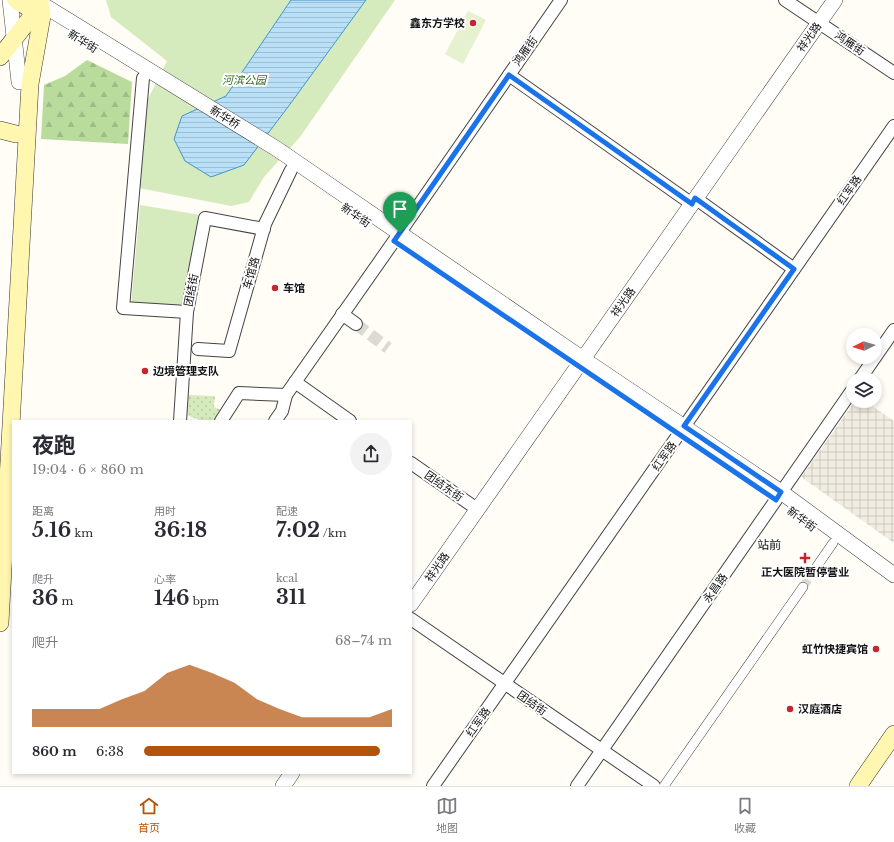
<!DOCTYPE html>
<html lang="zh">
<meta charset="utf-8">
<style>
body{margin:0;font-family:"Libre Baskerville","Noto Sans SC",serif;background:#f2f2f3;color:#2b2b33;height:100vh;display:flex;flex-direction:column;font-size:15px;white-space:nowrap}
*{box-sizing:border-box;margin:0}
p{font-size:13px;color:#7c7c81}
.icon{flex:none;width:22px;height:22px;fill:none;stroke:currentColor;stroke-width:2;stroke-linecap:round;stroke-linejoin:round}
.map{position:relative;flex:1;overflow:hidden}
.details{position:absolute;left:12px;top:420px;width:400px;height:354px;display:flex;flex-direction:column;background:#fff;border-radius:0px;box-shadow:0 2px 6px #0003}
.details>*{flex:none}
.needle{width:26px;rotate:265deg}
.fabs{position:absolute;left:846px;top:328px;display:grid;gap:8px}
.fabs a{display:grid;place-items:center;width:36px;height:36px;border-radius:50%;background:#fff;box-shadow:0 2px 6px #0003;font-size:20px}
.pin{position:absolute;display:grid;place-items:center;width:34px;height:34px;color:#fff;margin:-41px -17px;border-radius:50% 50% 50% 0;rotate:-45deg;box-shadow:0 0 4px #0007}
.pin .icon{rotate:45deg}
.round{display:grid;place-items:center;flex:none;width:42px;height:42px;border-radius:21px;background:#f2f2f3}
.head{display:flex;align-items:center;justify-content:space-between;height:68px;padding:0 20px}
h1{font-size:22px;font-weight:700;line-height:30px}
.metrics{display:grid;grid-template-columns:repeat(3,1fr);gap:6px;height:68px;padding:4px 20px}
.metrics div{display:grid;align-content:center}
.metrics b{font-size:20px;font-weight:700}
.metrics small{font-size:11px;font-weight:400}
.metrics p{font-size:11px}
.chart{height:112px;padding:8px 20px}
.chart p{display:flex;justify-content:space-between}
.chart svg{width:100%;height:72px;margin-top:4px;fill:#b45309;opacity:.7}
ul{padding:0 20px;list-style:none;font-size:13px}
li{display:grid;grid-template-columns:64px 48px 1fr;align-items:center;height:30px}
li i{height:10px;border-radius:5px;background:#b45309}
.tabs{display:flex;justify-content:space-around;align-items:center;height:56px;border-top:1px solid #e1e1e2;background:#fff;font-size:11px;color:#7c7c81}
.tabs a{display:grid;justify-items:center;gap:2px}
.tabs .selected{color:#b45309}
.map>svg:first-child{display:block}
.grass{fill:url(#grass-dots)}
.forest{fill:url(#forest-firs)}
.park{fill:#d5ebbd}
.pitch{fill:#e6f2cf}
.plaza{fill:url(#plaza-grid)}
.water{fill:url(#water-rules);stroke:#3f96cf}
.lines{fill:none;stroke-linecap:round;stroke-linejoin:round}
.pedestrian-tunnel{stroke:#dbdad3;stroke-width:9;stroke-dasharray:9 4.5;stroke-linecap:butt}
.minor-tunnel{stroke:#dbdad3;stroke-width:12;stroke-dasharray:12 6;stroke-linecap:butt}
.pedestrian-casing{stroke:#444;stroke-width:10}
.minor-casing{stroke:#444;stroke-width:14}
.tertiary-casing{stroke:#444;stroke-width:16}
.secondary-casing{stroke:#333;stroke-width:18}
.pedestrian{stroke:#fff;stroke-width:9}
.minor{stroke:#fff;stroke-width:12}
.tertiary{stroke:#fff;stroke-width:15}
.secondary{stroke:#fff6b0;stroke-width:17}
.route-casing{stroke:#fff;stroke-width:8}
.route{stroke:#1a73e8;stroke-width:5}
.poi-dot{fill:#c4262e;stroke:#fff;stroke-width:1.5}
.labels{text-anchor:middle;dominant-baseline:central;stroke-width:4;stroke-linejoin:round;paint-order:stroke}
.poi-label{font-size:11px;font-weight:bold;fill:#111;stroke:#fff;text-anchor:start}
.street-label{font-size:11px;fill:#111;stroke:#fff}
.park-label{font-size:11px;font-style:italic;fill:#2f6b1f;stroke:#fff}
.neighbourhood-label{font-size:12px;fill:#111;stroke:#fff}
</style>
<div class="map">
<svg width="894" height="786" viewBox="0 0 894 786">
<defs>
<pattern id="grass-dots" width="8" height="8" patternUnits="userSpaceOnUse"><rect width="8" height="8" fill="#d5ebbd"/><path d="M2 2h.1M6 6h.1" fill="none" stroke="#b6c8a1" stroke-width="1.8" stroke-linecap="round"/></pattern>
<pattern id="forest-firs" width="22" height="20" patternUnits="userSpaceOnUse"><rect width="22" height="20" fill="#b9dc9c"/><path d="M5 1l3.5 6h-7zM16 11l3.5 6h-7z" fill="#9ebc85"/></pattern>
<pattern id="plaza-grid" width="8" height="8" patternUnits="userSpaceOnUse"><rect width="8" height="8" fill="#f1ede2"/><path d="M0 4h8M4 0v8" fill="none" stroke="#cecac1"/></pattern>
<pattern id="water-rules" width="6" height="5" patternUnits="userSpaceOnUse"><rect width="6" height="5" fill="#b9e0f7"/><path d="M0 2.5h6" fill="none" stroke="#9ebfd3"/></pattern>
</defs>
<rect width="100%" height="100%" fill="#fffdf5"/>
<path class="grass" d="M188,395L215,396L214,407L222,410L214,421H203L186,415Z"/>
<path class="forest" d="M87,60L132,82L128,144L41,139L44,85L65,76Z"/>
<g class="park">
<path d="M106,0H395L300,137L264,177L249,202L231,206L129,186L146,103L167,61L111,17Z"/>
<path d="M140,205L201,215L183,309L131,306Z"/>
</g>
<path class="pitch" d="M468,11L486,20L463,64L445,54Z"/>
<path class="plaza" d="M855,401H865L894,421V543L801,477Z"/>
<path class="water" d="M291,0H366L288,107L244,165L211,177L185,161L174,139L182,116L226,96Z"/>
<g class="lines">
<path class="pedestrian-tunnel" d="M803,587L817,566"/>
<path class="minor-tunnel" d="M356,324L388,348"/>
<g class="pedestrian-casing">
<g id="pedestrian">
<path d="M817,566L833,543"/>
<path d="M664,786L803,587"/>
</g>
</g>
<g class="minor-casing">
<g id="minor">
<path d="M785,0L894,73"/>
<path d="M509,75L692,204"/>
<path d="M143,78L123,308L187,312"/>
<path d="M695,198L794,269"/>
<path d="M342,314L356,324"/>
<path d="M198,349L229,351L265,224L291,170"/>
<path d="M860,379L894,330"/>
<path d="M295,382L350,421"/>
<path d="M180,421L187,312L205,218L264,229"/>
<path d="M221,421L239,393L286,395L394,241L561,0"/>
<path d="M275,421L282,411L286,395"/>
<path d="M411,463L477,509"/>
<path d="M411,619L654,786"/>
<path d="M433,786L894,126"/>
<path d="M577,786L853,389"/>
</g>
</g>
<g class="tertiary-casing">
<g id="tertiary">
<path d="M10,0L19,82"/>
<path d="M40,3L277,149L583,359L781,492L894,575"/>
<path d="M411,604L835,0"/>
<path d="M283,786L292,773"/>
</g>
</g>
<g class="secondary-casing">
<g id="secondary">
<path d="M16,0L42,16"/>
<path d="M0,57L35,12"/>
<path d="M0,130L16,134"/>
<path d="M0,623L30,84L42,16L40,3L35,0"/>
<path d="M858,786L894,734"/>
</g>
</g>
<use href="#pedestrian" class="pedestrian"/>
<use href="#minor" class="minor"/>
<use href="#tertiary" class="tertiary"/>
<use href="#secondary" class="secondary"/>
</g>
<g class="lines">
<g class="route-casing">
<path id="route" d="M509,75L692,204L695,198L794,269L684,426L781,492L776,500L394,241Z"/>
</g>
<use href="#route" class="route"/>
</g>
<g class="poi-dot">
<circle cx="473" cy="23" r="4"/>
<circle cx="275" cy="288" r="4"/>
<circle cx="145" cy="371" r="4"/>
<path d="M803 552h4v4h4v4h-4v4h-4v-4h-4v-4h4z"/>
<circle cx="876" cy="649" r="4"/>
<circle cx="790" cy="709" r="4"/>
</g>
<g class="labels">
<g class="poi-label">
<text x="465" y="23" text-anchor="end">鑫东方学校</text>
<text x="283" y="288">车馆</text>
<text x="153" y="371">边境管理支队</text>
<text x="805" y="572" text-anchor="middle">正大医院暂停营业</text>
<text x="868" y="649" text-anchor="end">虹竹快捷宾馆</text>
<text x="798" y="709">汉庭酒店</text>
</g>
<g class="street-label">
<text transform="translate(809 37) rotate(-55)">祥光路</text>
<text transform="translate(83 41) rotate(32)">新华街</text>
<text transform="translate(850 43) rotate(34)">鸿雁街</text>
<text transform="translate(525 51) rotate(-55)">鸿雁街</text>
<text transform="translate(225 117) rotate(32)">新华桥</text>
<text transform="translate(849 190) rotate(-55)">红军路</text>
<text transform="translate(356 215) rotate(34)">新华街</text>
<text transform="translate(251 273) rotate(-74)">车馆路</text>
<text transform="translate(191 290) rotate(-79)">团结街</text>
<text transform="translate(623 302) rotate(-55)">祥光路</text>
<text transform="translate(664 456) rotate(-55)">红军路</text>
<text transform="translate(444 486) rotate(35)">团结东街</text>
<text transform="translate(802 519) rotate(36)">新华街</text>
<text transform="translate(437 567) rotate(-55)">祥光路</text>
<text transform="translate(715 588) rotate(-55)">永昌路</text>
<text transform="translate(532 703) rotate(35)">团结街</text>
<text transform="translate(478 722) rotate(-55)">红军路</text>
</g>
<g class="park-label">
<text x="244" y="80">河滨公园</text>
</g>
<g class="neighbourhood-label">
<text x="769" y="544">站前</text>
</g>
</g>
</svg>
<div class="fabs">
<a><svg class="needle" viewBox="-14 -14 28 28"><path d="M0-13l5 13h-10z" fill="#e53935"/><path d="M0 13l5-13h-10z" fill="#7c7c81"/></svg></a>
<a><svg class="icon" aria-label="layers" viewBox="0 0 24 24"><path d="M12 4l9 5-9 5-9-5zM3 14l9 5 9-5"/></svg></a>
</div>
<div class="pin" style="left:400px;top:233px;background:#1e9e55"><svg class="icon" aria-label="arrive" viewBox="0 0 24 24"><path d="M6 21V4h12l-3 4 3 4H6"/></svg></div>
<section class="details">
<div class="head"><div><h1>夜跑</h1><p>19:04 · 6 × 860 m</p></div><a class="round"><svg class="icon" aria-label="share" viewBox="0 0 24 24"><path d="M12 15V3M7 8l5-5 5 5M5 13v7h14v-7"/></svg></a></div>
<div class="metrics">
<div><p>距离</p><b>5.16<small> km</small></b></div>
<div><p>用时</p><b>36:18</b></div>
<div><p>配速</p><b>7:02<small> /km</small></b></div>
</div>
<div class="metrics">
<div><p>爬升</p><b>36<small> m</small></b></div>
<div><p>心率</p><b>146<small> bpm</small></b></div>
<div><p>kcal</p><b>311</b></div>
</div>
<div class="chart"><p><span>爬升</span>68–74 m</p>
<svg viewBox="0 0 160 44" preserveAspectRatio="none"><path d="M0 44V33L10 33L20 33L30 33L40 27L50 22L60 11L70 6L80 11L90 17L100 27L110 33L120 38L130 38L140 38L150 38L160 33V44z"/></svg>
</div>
<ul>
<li><b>860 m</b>6:38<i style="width:95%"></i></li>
</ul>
</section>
</div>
<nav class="tabs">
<a class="selected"><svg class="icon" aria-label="home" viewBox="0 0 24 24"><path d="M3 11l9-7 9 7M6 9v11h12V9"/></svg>首页</a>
<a><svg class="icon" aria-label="map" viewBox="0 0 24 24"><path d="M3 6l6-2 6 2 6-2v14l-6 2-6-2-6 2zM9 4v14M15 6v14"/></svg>地图</a>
<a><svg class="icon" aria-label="saved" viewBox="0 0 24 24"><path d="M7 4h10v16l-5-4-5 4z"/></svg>收藏</a>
</nav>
